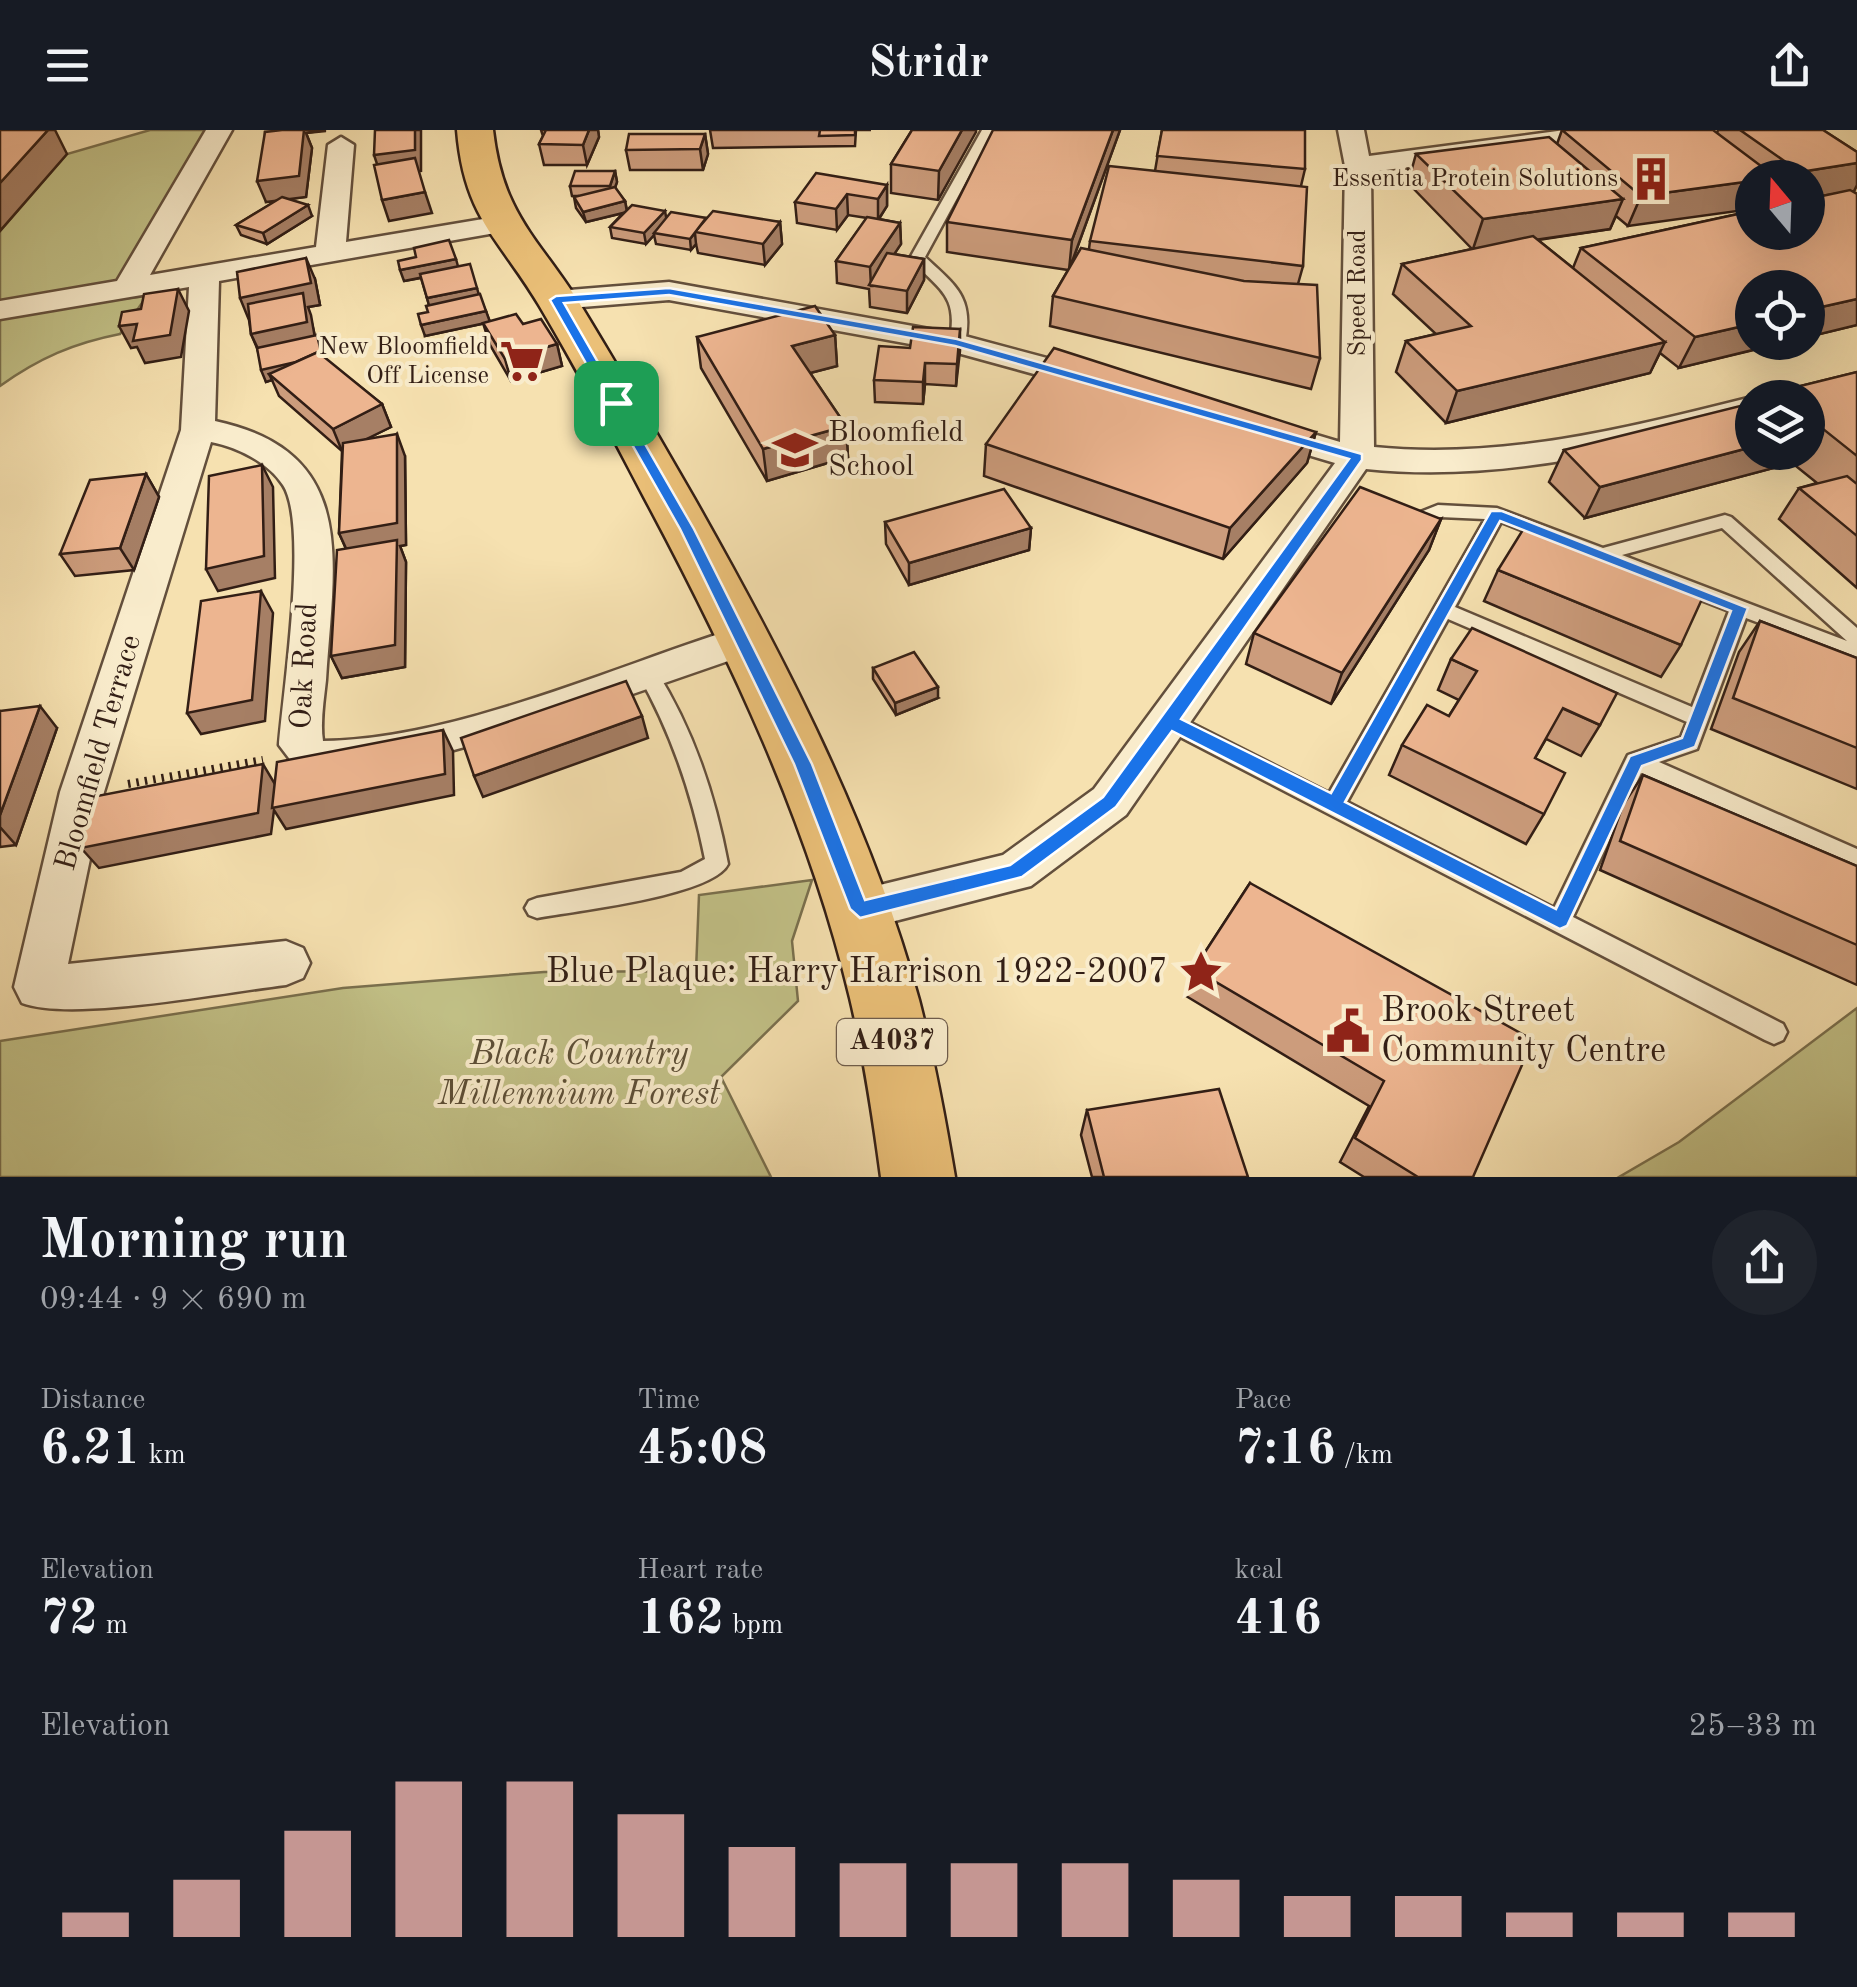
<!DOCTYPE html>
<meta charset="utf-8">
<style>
body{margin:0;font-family:"Old Standard TT",serif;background:#20242c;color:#f1f3f6;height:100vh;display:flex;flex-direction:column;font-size:38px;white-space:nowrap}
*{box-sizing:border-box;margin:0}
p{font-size:32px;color:#9ea1a6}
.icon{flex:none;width:55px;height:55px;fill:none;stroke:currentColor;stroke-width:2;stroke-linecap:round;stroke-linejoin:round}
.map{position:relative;height:1047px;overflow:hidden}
.drawer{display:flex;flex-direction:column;background:#171b24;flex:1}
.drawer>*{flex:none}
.needle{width:65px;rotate:341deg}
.buttons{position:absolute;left:1735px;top:30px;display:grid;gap:20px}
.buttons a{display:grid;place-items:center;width:90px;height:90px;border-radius:50%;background:#171b24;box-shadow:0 10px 40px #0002;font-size:50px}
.pin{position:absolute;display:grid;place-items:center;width:85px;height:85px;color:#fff;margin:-42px;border-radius:20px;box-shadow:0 5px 15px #0006}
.round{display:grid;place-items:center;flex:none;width:105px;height:105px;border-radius:52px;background:#20242c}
.summary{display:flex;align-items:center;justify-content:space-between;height:170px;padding:0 40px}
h1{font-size:55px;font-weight:700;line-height:75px}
.metrics{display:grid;grid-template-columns:repeat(3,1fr);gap:15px;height:170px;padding:10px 40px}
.metrics div{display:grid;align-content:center}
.metrics b{font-size:50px;font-weight:700}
.metrics small{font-size:28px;font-weight:400}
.metrics p{font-size:28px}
.chart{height:280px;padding:20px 40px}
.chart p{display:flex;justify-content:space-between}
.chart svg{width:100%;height:180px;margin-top:10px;stroke:#c59692;stroke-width:6}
header{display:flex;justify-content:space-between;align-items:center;height:130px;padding:0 40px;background:#171b24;font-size:45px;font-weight:700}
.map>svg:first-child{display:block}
.green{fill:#c2c187;stroke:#7a704e;stroke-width:2.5}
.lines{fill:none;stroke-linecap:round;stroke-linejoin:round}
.service-casing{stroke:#634f3c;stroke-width:5}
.minor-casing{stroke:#634f3c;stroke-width:5}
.primary-casing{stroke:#321e15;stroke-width:5}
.path{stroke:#321e15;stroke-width:8;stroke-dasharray:2.5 6;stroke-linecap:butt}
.service{fill:#f9eccc;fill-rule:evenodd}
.minor{fill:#f9eccc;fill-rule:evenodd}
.primary{fill:#ebc078;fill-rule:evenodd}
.wall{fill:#cc9c7c;stroke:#321e15;stroke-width:2.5;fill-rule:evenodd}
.shaded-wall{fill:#a67f65;stroke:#321e15;stroke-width:2.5}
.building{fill:#edb590;stroke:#321e15;stroke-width:2.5}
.route{fill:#1a73e8;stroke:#fff;stroke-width:2.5;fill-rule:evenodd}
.labels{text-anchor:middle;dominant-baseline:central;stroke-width:8;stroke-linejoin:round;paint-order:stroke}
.far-poi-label{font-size:25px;fill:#321e15;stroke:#f9eccc;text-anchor:end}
.far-street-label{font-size:25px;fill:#321e15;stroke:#f9eccc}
.shield{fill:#f9eccc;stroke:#6e5c4c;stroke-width:2.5}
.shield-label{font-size:28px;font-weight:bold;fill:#321e15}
.poi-label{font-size:30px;fill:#321e15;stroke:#f9eccc;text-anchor:start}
.street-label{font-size:30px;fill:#321e15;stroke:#f9eccc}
.near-poi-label{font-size:35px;fill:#321e15;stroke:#f9eccc;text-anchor:end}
.near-park-label{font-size:35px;font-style:italic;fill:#5d4f37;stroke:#f9eccc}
</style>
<header><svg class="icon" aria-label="menu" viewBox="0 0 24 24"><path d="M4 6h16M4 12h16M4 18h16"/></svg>Stridr<svg class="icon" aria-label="share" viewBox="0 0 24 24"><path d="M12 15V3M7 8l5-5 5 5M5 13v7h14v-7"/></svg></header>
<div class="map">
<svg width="1857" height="1047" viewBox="0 0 1857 1047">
<rect width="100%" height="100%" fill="#f6e1b0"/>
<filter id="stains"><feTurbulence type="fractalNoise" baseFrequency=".002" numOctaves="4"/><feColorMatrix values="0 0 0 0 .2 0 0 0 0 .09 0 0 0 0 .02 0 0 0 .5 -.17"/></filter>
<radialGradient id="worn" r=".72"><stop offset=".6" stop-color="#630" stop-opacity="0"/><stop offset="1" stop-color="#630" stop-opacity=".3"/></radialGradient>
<g class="green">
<path d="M150,0H208L112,170L147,166L120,204C74,213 39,228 0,256V101L67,24Z"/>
<path d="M812,750L792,811L798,871L721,947L771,1047H0V911L343,858L544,842L696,841L699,765Z"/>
<path d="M1857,878V1047H1619L1679,1012Z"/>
</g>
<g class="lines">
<g class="service-casing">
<g id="service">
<path d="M982,0H994L925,127C956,156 974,167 965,213L957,218L949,213C960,164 938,160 910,128Z"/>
<path d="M1438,375L1497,378L1603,418L1725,385L1731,387L1857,498V530L1746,488L1697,619L1659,632L1857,719V739L1641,643L1573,787L1783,894L1787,902L1783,910L1774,914L1765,910L1163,598L1160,592L1163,586H1177L1329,663L1485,389L1440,387L1404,401L1395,395L1398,391ZM1501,392L1729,481L1692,577L1455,477ZM1722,398L1847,511L1622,425ZM1448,489L1687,592L1681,607L1628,625L1554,778L1347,672Z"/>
<path d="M648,536L655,539C693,598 715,665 728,734C713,766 574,781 537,788L529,785L525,778L529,771L537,768L681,742L705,729C692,664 671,602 638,544L641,539Z"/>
</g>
</g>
<g class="minor-casing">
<g id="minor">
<path d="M206,0H232L150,145L316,117L328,15L341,7L354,15L346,112L501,86L511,88L515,94L511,100L501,102L219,151L215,291C361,322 333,433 326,550C324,570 320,592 323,611C457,609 615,536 743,496L757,501L763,511L757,521L540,596L393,637L313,645L298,640L279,615C283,563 309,394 283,355C268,332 237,317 211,312L104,662L68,834L286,811L303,818L310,833L303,848L286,855C226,862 72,892 22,873L14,857L60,662L181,300L189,157L0,189V171L117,151Z"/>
<path d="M1338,0H1364L1369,26L1565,0H1635L1622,8L1371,42L1374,317C1503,330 1628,298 1752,267V287C1626,321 1498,353 1366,339L1126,685L1031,756L860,800L843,794L837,779L843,764L1003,725L1094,659L1335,333L1251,308L1246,300L1251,292L1263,289L1340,312L1345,36Z"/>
<path d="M669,152L957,204L1103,243L1108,250L1103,257L1092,260L954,222L669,170L557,179L546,176L542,170L546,164L557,161Z"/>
</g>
</g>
<g class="primary-casing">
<path id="primary" d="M457,0H493C503,88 541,110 583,179C621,241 657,304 694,368C784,527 870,692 919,870C934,928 945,987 955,1047H881C873,987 864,927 850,868C808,692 729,526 644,367C610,302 576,237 539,175C498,107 464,87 457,0Z"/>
</g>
<path class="path" d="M128,654L263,630"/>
<use href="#service" class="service"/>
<use href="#minor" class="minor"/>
<use href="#primary" class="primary"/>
</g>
<g class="wall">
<path d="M541,0H598L599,7L587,35H544L539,14L543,6Z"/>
<path d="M710,0H871H856L855,16L713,18Z"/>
<path d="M912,0H976L938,70L891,63V34Z"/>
<path d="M1120,0L1071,135L1089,119L1090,111L1155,41L1162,0L1305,39L1301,56L1303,136L1298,154L1320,228L1311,259L1050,196L1053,166L1068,140L947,122V92Z"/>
<path d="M1562,0L1717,3L1718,0H1823L1857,22V55L1854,61H1852L1857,64V195L1679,238L1660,223L1650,243L1446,293L1396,242L1406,211L1436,204L1393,164L1402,134L1472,119L1408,53L1416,24L1557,14ZM1752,48H1808L1825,65L1581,118L1573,138L1538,110L1610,99L1616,86L1628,96Z"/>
<path d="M326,1L306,3L312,18L306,67L290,69L312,86L267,114L241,105L236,95L276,71L266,72L265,2Z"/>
<path d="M705,4L708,24L703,40H630L626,20Z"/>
<path d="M615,41L617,52L615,58L625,71L627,80L666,89L706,88L780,92L782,114L765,135L698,123L696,114L691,120L656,114L654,105L646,114L612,108L610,97L623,83L586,92L576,78L574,67L579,66H572L570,56Z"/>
<path d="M887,55V76L879,89L900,93L901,114L894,124L924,129V150L907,183L870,177L869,159L837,153L836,131L867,88L848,85L837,100L797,93L795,72Z"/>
<path d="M458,137L479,164L490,192L523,194L557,214L562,236L511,251L490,215L483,193H486L425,206L429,175L421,148L404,151Z"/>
<path d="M315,149L320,175L308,177L315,206L322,216L324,228L382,274L391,297L366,309L405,326L406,415L400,416L406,432L405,537L342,548L331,526L346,419L339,403L342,321L279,266L272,250L266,252L257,218L251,204Z"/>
<path d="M960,199L956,256L925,254L923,274L875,272L874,250L910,218Z"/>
<path d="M835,205L837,236L810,243L846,296L848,327L767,351L701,238L697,207Z"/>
<path d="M1857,242V458L1779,389L1799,358L1817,353L1786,328L1781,336L1585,388L1549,352L1564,320L1808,322V268H1772L1776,262Z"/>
<path d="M1316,302L1307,333L1223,429L984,346L986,314Z"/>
<path d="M146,344L159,367L134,440L75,446L60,424Z"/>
<path d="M1441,389L1429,420L1331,574L1246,534L1254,503Z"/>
<path d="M885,392L1031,398L1029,420L909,455L886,414Z"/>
<path d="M1498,440L1681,515L1661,547L1484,471Z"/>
<path d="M1760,491L1857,528V659L1711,599L1739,522Z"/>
<path d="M1451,529L1600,595L1581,626L1546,609L1535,628L1544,684L1526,714L1389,645L1402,615L1449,586L1459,570L1438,560Z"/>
<path d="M873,538L938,568L896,585L873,549Z"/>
<path d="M0,581L57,598L16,715L0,717Z"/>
<path d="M1643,645L1857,736V855L1600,740L1623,675Z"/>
<path d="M1250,753L1473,1047H1364L1340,1032L1369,976L1186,866L1194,839Z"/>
<path d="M1087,980L1248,1047H1092L1081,1005Z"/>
</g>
<g class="shaded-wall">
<path d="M48,0H55L67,24L0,101V53Z"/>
<path d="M283,0H326L306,3L312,18L306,67L266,72L257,51Z"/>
<path d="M415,0H421V41L381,46L374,25Z"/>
<path d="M589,0H598L599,7L587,35L583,15Z"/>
<path d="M962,0H976V2L938,70L939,41Z"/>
<path d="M1113,0H1120L1069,140L1072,110Z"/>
<path d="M705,4L708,24L703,40L700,19Z"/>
<path d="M1857,33V55L1854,61L1808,68V48H1798L1800,42Z"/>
<path d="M615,41L617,52L612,66L610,56Z"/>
<path d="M1752,51V79L1628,96L1641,66Z"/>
<path d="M887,55V76L878,90V69Z"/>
<path d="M425,62L432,83L389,91L382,70Z"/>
<path d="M847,64L848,85L837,100L836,79Z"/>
<path d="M1623,69L1610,99L1473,119L1483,89Z"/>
<path d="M625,71L627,82L586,92L583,82Z"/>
<path d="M308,75L312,86L267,114L263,103Z"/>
<path d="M665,81L667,92L654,103V105L646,114L644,103Z"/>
<path d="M780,92L782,114L765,135L763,114Z"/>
<path d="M900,93L901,114L873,156H871L870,137Z"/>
<path d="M695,103L696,114L691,120L690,109Z"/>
<path d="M306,128L315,149L320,175L308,177L311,185L316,214L261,225L251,204L249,190L240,168Z"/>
<path d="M456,129L459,140L404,151L400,140Z"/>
<path d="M924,129V150L907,183V161Z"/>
<path d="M477,158L480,169L430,179L427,168Z"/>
<path d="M178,159L189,181L181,227L145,233L137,217L131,218L119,196Z"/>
<path d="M1857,169V195L1808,207V180Z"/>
<path d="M486,181L490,192L425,206L421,195Z"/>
<path d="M1752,194V212H1785L1679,238L1695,207Z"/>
<path d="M960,199V221L956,256L957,234Z"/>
<path d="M317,205L322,216L327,237L269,244L272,250L266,252L261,240Z"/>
<path d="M835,205L837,236L795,247L792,216Z"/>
<path d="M1665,212L1650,243L1446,293L1457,261Z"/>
<path d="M557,214L562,236L511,251L505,229Z"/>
<path d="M925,233V254L923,274V252Z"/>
<path d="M382,274L391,297L342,321L333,299Z"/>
<path d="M846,296L848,327L767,351L763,319Z"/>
<path d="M1316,302L1307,333L1223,429L1230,398Z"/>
<path d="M397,304L405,326L406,415L400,416L406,432L405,537L342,548L331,526L349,425L339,403Z"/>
<path d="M1752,317V322H1790L1781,336L1585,388L1600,357Z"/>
<path d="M262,335L273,357L275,448L218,461L206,439Z"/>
<path d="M146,344L159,367L134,440L120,418Z"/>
<path d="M1441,389L1429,420L1331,574L1342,543Z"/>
<path d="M1031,398L1029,420L909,455V433Z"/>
<path d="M261,461L273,483L265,591L201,604L187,583Z"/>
<path d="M938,557V568L896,585L895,573Z"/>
<path d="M40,576L57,598L16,715L0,697V685Z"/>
<path d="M642,586L648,608L483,667L474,646Z"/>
<path d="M443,600L453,621L454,665L286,699L274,680L271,704L99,738L81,718L263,634L276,656Z"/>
</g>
<g class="building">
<path d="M0,0H48L0,53Z"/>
<path d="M282,0H304L299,46L257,51L265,2Z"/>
<path d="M375,0H415V20L374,25Z"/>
<path d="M546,0H589L583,15L539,14Z"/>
<path d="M820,0H855V5L819,6Z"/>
<path d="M912,0H962L939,41L891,34Z"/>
<path d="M993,0H1113L1072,110L947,92Z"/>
<path d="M1162,0H1305V39L1157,26Z"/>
<path d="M1562,0H1713L1777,48H1752V51L1641,66Z"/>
<path d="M1740,0H1823L1857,22V33L1800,42Z"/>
<path d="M629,4H705L700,19L626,20Z"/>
<path d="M1549,7L1623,69L1483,89L1416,24Z"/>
<path d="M415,28L425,62L382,70L374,35Z"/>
<path d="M1109,36L1307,57L1303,136L1090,111Z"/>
<path d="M575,41H615L610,56H570Z"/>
<path d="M816,43L887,55L878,69L847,64L836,79L795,72Z"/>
<path d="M615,57L625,71L583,82L574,67Z"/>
<path d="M1850,60L1857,64V169L1808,180V158H1752V194L1695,207L1581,118L1752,81V102H1808V69Z"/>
<path d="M282,67L308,75L263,103L236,95Z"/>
<path d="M632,75L665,81L644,103L610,97Z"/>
<path d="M713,81L780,92L763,114L695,102Z"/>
<path d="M671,82L706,88L690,109L654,103Z"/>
<path d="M867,87L900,93L870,137L836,131Z"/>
<path d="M1533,106L1665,212L1457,261L1406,211L1471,196L1402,134Z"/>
<path d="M449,110L456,129L400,140L398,131L416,127L414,118Z"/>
<path d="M1081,118L1244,151L1317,155L1320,228L1053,166Z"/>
<path d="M887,123L924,129L907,161L869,155Z"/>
<path d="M306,128L311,153L240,168L237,142Z"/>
<path d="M470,134L477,158L427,168L420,144Z"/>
<path d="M178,159L170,205L133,211L137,194L119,196L122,182L141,179L144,164Z"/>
<path d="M303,163L307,192L251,204L248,174Z"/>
<path d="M480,164L486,181L421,195L418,184L428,182L426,176Z"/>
<path d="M815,176L835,205L792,216L846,296L763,319L697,207Z"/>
<path d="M516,184L523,194L541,189L557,214L505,229L483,193Z"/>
<path d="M913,197L960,199L957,234L925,233L923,252L874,250L879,216L910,218Z"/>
<path d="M317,205L322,226L318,222L296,232L261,240L257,218Z"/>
<path d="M1054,218L1316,302L1230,398L986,314Z"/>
<path d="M318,222L382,274L333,299L269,244Z"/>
<path d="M1857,242V326L1808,287V268H1783L1776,262Z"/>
<path d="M1752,273V317L1600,357L1564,320Z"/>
<path d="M397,304V393L339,403L343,313Z"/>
<path d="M262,335L264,426L206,439L209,346Z"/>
<path d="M146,344L120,418L60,424L90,350Z"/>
<path d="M1847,346L1857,354V406L1799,358Z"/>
<path d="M1360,357L1441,389L1342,543L1254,503Z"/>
<path d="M1004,359L1031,398L909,433L885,392Z"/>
<path d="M1524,398L1702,469L1681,515L1498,440Z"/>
<path d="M397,410L395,515L331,526L337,420Z"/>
<path d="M261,461L252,570L187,583L201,471Z"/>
<path d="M1760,491L1857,528V618L1733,568Z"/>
<path d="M1472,498L1617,563L1600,595L1563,578L1535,628L1565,643L1544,684L1402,615L1427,575L1449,586L1477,541L1451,529Z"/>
<path d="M914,522L938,557L895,573L873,538Z"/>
<path d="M626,551L642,586L474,646L461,608Z"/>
<path d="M40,576L0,685V581Z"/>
<path d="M443,600L445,644L272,678L277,632Z"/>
<path d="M263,634L258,683L81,718L92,667Z"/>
<path d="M1643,645L1857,736V815L1620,711Z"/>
<path d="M1250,753L1533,910L1473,1047H1418L1355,1008L1384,951L1194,839Z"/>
<path d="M1219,959L1248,1047H1104L1087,980Z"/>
</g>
<path class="route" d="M669,158L957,209L1362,324V330L1181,589L1331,663L1491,381H1502L1748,478L1695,617L1642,636L1567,796L1560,799L1172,601L1116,677L1022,747L860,788L850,779L794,634L680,399L550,170L556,166ZM669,165L955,216L1349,329L1103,667L1010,735L865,770L812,634L694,399L564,173ZM1500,391L1731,481L1682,608L1630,626L1556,779L1345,672Z"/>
<defs>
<g id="building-bare" transform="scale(3.45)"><path d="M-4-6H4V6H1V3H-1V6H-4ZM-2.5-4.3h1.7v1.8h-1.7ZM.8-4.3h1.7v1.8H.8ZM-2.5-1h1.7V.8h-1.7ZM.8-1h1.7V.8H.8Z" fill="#8f2418" stroke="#f9eccc" stroke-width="2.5" paint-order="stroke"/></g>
<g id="supermarket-bare" transform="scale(3.45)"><path d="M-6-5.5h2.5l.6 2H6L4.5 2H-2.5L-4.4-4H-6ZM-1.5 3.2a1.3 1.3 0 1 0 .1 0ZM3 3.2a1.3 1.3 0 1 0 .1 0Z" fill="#8f2418" stroke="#f9eccc" stroke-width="2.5" paint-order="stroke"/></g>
<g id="school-bare" transform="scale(3.45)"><path d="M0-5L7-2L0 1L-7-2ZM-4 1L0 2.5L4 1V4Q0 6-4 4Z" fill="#8f2418" stroke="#f9eccc" stroke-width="2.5" paint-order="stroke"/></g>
<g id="sight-bare" transform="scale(3.45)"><path d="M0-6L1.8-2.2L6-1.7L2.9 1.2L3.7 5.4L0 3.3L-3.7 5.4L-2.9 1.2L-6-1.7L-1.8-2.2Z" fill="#8f2418" stroke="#f9eccc" stroke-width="2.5" paint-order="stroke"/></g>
<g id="civic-bare" transform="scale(3.45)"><path d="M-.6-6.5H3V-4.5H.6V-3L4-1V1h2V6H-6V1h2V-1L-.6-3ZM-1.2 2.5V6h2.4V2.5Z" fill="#8f2418" stroke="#f9eccc" stroke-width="2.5" paint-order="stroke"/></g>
</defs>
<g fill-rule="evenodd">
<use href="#building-bare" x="1651" y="49"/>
<use href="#supermarket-bare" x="522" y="231"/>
<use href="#school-bare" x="795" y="320"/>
<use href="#sight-bare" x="1201" y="842"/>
<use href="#civic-bare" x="1348" y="901"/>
</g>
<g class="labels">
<g class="far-poi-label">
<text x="1618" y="49">Essentia Protein Solutions</text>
<text x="489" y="217">New Bloomfield<tspan x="489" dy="29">Off License</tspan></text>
</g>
<g class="far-street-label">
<text transform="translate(1358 163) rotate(-90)">Speed Road</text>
</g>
<rect class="shield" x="837" y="889" width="110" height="46" rx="8"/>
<g class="shield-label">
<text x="892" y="912">A4037</text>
</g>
<g class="poi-label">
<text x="828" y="303">Bloomfield<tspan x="828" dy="34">School</tspan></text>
</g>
<g class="street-label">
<text transform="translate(305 536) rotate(-87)">Oak Road</text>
<text transform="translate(99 623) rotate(-74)">Bloomfield Terrace</text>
</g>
<g class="near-poi-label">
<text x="1168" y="842">Blue Plaque: Harry Harrison 1922-2007</text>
<text x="1381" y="881" text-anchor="start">Brook Street<tspan x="1381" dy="40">Community Centre</tspan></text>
</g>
<g class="near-park-label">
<text x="579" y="924">Black Country<tspan x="579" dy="40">Millennium Forest</tspan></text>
</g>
</g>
<rect width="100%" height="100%" filter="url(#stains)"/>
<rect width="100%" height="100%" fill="url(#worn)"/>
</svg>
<div class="buttons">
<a><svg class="needle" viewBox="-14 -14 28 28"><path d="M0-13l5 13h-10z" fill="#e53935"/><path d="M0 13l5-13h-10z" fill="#9ea1a6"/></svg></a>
<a><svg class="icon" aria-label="locate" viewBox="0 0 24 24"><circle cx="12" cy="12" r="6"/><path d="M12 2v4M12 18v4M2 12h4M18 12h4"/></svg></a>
<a><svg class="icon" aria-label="layers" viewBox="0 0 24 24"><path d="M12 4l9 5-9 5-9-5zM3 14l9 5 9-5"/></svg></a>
</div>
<div class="pin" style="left:616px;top:273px;background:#1e9e55"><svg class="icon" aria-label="arrive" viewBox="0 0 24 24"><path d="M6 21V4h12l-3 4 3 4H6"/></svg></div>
</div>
<section class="drawer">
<div class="summary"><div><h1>Morning run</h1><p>09:44 · 9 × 690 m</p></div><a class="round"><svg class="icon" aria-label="share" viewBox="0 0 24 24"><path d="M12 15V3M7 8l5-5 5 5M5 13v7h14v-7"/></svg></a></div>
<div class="metrics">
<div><p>Distance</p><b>6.21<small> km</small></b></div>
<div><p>Time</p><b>45:08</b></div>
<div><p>Pace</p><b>7:16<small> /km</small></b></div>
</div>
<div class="metrics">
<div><p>Elevation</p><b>72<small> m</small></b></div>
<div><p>Heart rate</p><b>162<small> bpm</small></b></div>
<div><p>kcal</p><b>416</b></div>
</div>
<div class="chart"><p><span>Elevation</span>25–33 m</p>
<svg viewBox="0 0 160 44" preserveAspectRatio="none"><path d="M5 44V38M15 44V30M25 44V18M35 44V6M45 44V6M55 44V14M65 44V22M75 44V26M85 44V26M95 44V26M105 44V30M115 44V34M125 44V34M135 44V38M145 44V38M155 44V38"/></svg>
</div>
</section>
